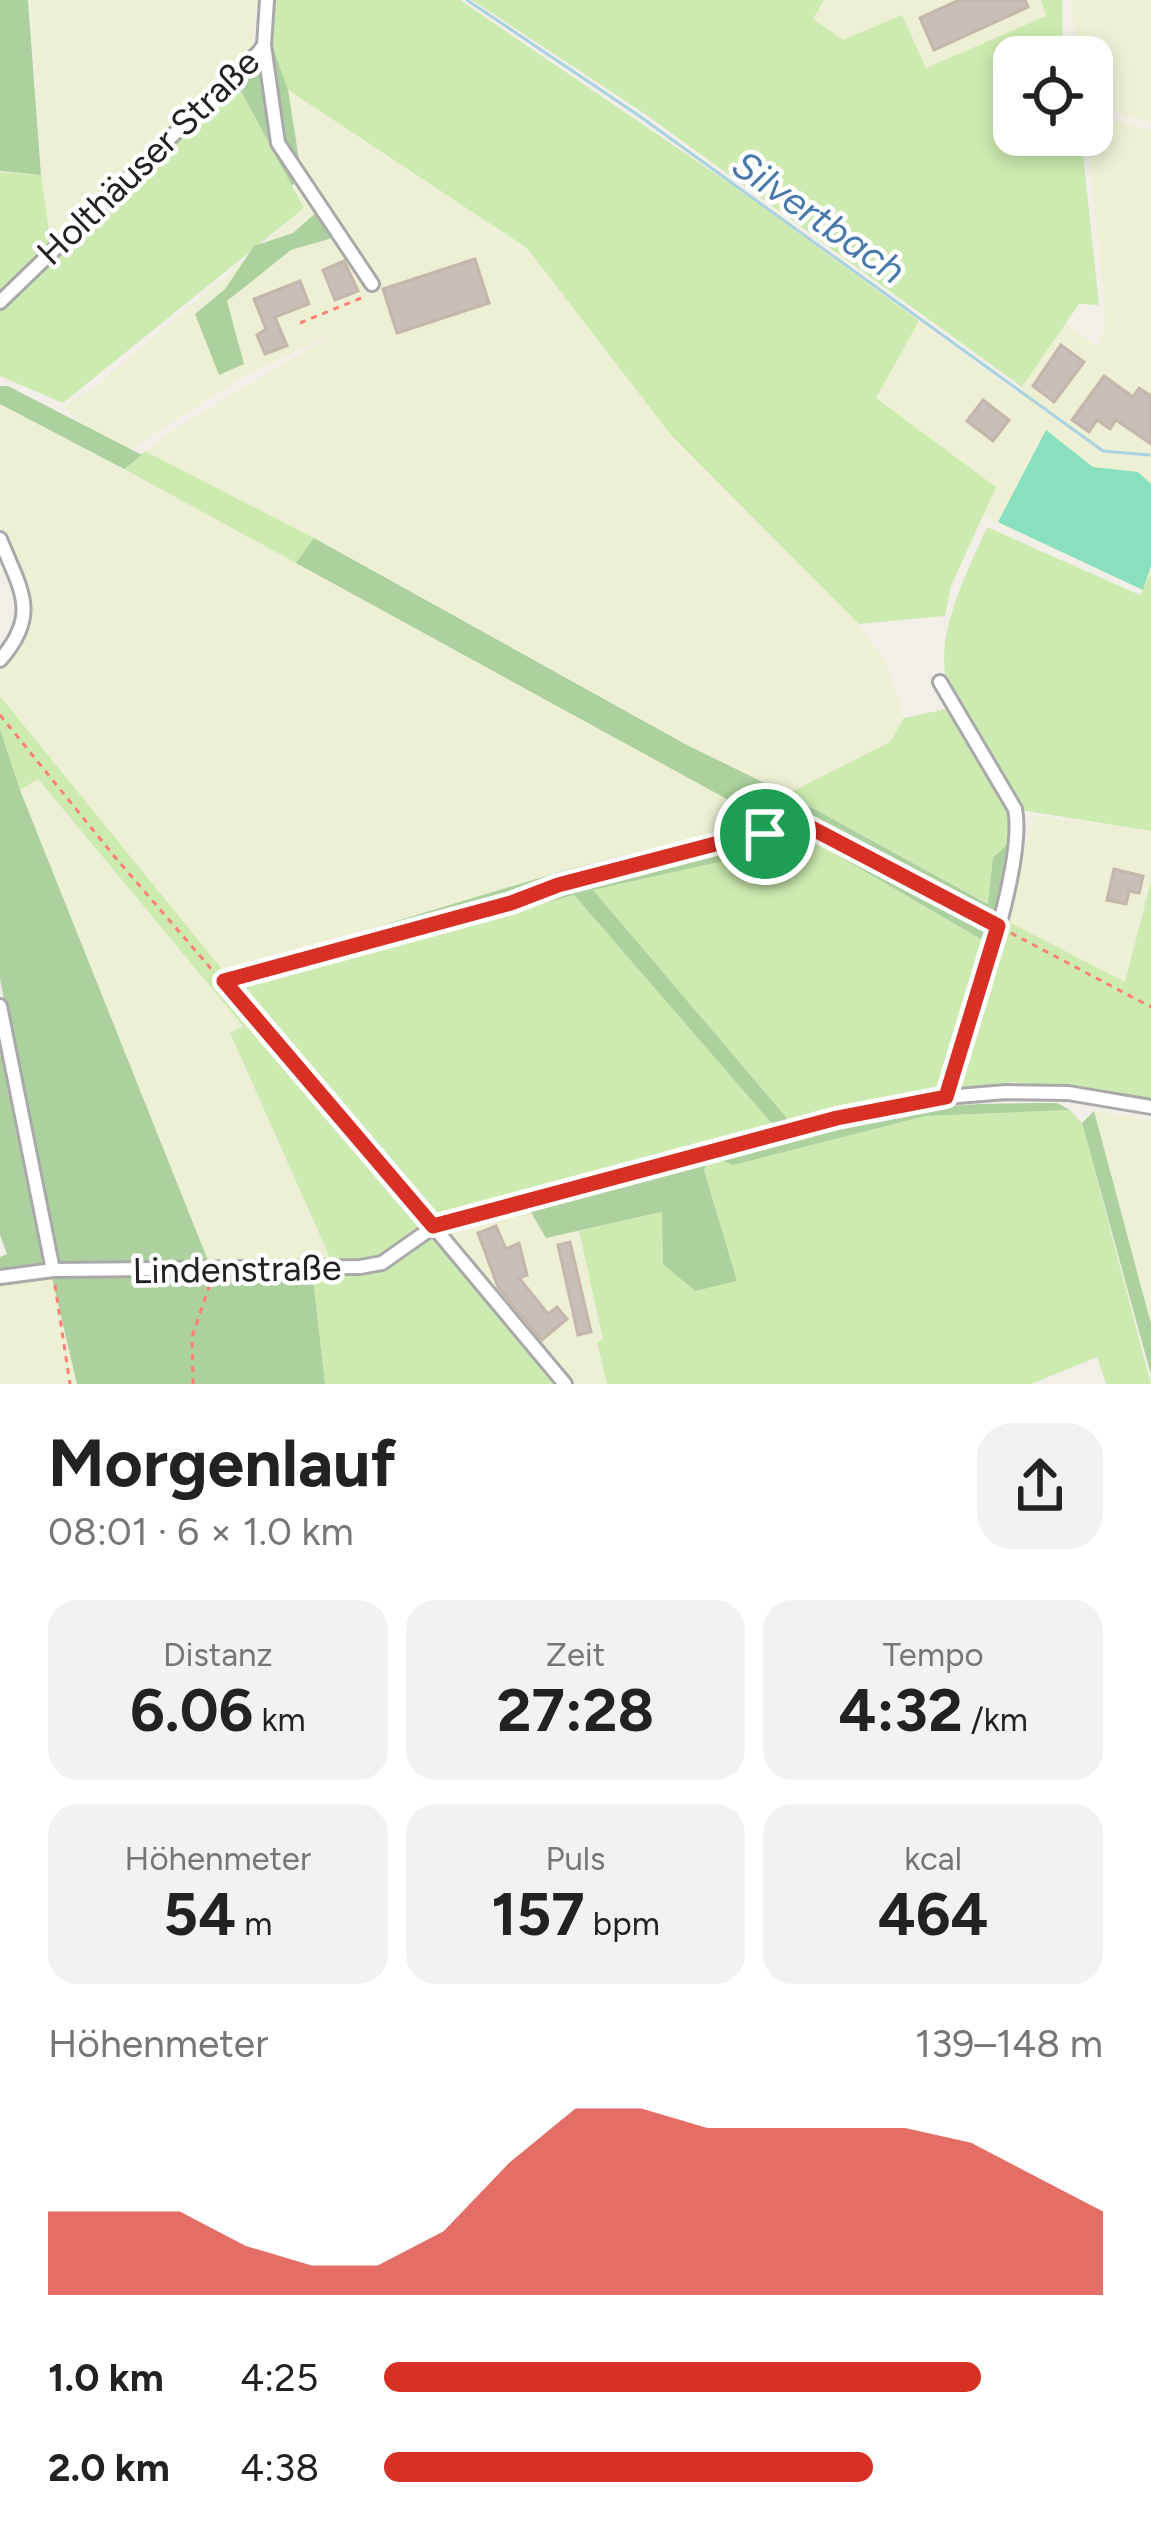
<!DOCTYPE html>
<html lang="de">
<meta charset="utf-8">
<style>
body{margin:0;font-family:Figtree,sans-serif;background:#f2f2f2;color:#222;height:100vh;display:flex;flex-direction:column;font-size:45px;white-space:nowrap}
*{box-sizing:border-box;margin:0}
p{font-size:39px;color:#767676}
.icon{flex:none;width:66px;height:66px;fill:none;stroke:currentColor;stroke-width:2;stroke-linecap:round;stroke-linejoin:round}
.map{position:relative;height:1384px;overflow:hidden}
.panel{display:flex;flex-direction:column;background:#fff;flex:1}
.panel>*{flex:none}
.buttons{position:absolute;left:993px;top:36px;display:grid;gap:24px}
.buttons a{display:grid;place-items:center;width:120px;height:120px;border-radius:24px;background:#fff;box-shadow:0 6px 18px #0003;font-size:60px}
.pin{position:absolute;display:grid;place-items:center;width:102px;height:102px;color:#fff;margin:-51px;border:6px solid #fff;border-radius:50%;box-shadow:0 3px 12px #0007}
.round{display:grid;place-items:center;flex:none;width:126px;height:126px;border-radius:36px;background:#f2f2f2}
.headline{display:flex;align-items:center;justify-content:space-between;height:204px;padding:0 48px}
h1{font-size:66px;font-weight:700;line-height:90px}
.stats{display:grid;grid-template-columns:repeat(3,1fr);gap:18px;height:204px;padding:12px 48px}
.stats div{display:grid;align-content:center;border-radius:30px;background:#f2f2f2;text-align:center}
.stats b{font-size:60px;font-weight:700}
.stats small{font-size:33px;font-weight:400}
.stats p{font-size:33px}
.chart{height:336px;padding:24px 48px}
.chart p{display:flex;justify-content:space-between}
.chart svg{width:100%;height:216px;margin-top:12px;fill:#d93025;opacity:.7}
ul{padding:0 48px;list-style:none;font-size:39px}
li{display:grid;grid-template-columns:192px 144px 1fr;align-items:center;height:90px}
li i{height:30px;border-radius:15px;background:#d93025}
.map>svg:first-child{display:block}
.farmland{fill:#eef0d5}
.grass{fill:#cdebb0}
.forest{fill:#add19e}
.pitch{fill:#88e0be}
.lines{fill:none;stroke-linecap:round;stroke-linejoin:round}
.stream{stroke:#aad3df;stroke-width:3}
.building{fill:#c7bfb8;stroke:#c4b6ab;stroke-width:3}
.minor-casing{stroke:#a9a9a9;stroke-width:18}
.path{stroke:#fa8072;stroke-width:3;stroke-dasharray:6 6;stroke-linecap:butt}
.minor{stroke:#fff;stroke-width:12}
.route-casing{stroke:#fff;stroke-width:24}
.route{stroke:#d93025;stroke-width:15}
.labels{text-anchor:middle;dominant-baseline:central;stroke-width:9;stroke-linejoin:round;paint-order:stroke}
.street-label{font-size:36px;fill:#222;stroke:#fff}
.water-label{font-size:39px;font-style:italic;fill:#4a7aab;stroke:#fff}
</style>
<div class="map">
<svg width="1151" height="1384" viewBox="0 0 1151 1384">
<rect width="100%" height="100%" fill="#f2efe9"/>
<g class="farmland">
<path d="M30,0H258L251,49L51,245L41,175Z"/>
<path d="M824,0H1041L1047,16L926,68L843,40L813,19Z"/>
<path d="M1070,0H1151V122L1092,105V57H1080Z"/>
<path d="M288,90L527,248L671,435L859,624L887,663L904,718L890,742L787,794L685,744L314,538L145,451L179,426L346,327L235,382L117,458L63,406L95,387L291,220L301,172Z"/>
<path d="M1092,115L1151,130V573L1143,590L981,515L996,486L875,398L919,321L1017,394L1066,324L1098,347L1106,323L1087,135H1092Z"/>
<path d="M0,404L124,469L766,820L566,870L224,973L0,696V664L22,637L31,607L0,530Z"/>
<path d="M37,779L244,1027L230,1034L334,1268L213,1273L20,790Z"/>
<path d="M1034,815L1151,831V881L1125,983L1005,920Z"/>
<path d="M1094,1111L1151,1120V1324L1145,1303Z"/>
<path d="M526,1204L546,1238L579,1231L603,1341L597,1343L607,1384H566L434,1226Z"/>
<path d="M51,1274L77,1384H0V1279Z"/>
</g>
<g class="grass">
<path d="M275,0H460L748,196L919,321L876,398L996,487L951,586L945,616L859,624L671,435L527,248L288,90L270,41Z"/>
<path d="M472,0H824L813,19L843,40L902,15L926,68L1046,16L1041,0H1062L1063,57H1014V135H1081L1099,305L1079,304L1022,387L645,114Z"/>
<path d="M235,80L304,208L63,403L0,376V311Z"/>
<path d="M0,172L41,175L51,245L0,296Z"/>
<path d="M145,451L314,538L296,563L124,469Z"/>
<path d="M987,527L1140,595L1151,573V831L1020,810C1004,783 951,704 946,679C936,630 968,571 987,527Z"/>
<path d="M0,696L238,989L574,895L774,1126L440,1219L430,1227L561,1384H325L312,1269L334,1267L230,1033L243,1026L38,779L20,790L0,729Z"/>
<path d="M946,709L1011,811L1015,832L989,904L787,794L890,742L904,718Z"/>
<path d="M813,841L989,944L943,1091L791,1123L592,890Z"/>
<path d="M1151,881V1100L1013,1082L953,1090L1005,920L1125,982Z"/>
<path d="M1070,1110L1082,1123L1151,1384H1106L1097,1357L1031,1384H607L597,1342L603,1340L579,1231L663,1212L736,1280L704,1169L711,1156L925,1116Z"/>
</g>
<g class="forest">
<path d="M0,0H28L41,175L0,171Z"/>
<path d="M270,40L288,90L301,172L292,186L235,80Z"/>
<path d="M319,210L332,238L291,250L227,301L244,364L219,375L195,314L225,289L254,246L293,233Z"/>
<path d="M0,386H8L142,455L124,469L0,404Z"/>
<path d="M314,538L685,744L787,794L988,904L993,858L1009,843L1016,874L989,944L813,841L593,890L791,1123L774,1126L574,895L238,989L224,973L566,870L765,820L296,563Z"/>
<path d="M0,729L20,790L213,1273L312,1269L325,1384H77L51,1274L55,1267L0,979Z"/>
<path d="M0,1021L49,1267L0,1275V1257L7,1254L0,1235Z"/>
<path d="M1057,1103L1070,1110L925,1116L733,1165L711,1156L704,1170L737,1281L695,1291L663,1264L662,1212L546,1238L526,1204C655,1171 786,1125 919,1109C965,1103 1011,1103 1057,1103Z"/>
<path d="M1094,1111L1151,1324V1375L1082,1123Z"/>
</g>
<path class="pitch" d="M1046,430L1093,467L1138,472L1151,484V566L1143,590L998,522Z"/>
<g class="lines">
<path class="stream" d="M467,0L638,115L1103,451L1149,455"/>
</g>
<g class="building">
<path d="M959,0H1025L1028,7L934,50L920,18Z"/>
<path d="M475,259L489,303L397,333L383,289Z"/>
<path d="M344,261L358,291L335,300L323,270Z"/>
<path d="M300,281L309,304L275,317L287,346L265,354L257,335L266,329L254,299Z"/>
<path d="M1061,345L1084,362L1054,402L1033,386Z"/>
<path d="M1104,376L1133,397L1139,388L1151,396V444L1116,420L1110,429L1097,420L1089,432L1072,420Z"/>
<path d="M983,400L1009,420L993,441L967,421Z"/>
<path d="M1114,869L1143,876L1139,893L1129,891L1126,904L1107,900Z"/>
<path d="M496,1226L506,1249L519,1243L527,1275L519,1278L548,1314L557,1307L567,1319L542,1340L498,1287L478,1233Z"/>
<path d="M570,1242L591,1332L578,1335L558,1245Z"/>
</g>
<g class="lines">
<g class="minor-casing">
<g id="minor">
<path d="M264,45L278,143L372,284"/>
<path d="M0,302L259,52L264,45L267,0"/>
<path d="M0,539C20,589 41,614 0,660"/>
<path d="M940,682L1015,809C1027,867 965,1033 946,1097"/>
<path d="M0,1006L53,1270"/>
<path d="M433,1226L565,1384"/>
<path d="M0,1277L53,1270L360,1267L382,1263L436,1225L837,1118L946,1097L1006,1092L1068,1093L1151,1107"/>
</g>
</g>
<g class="path">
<path d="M300,323L366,296"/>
<path d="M0,715L114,856L424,1216"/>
<path d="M1011,933L1151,1007"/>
<path d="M224,981L511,903L558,885L800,822L986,920"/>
<path d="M55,1285L70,1384"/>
<path d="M193,1384L192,1337L211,1281"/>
</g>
<use href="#minor" class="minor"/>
</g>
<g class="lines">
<g class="route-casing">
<path id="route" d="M800,822L998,926L946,1097L837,1118L433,1226L224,981L511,903L558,885Z"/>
</g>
<use href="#route" class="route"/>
</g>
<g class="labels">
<g class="street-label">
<text transform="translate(148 157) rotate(-44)">Holthäuser Straße</text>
<text transform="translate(237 1269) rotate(-1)">Lindenstraße</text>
</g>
<g class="water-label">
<text transform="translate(819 217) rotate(35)">Silvertbach</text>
</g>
</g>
</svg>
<div class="buttons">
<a><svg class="icon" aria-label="locate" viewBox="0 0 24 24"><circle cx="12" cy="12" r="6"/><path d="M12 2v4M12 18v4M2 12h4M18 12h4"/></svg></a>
</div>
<div class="pin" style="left:765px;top:834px;background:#1e9e55"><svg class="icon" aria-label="arrive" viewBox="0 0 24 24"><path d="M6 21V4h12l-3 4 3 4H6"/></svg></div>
</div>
<section class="panel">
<div class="headline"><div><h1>Morgenlauf</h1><p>08:01 · 6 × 1.0 km</p></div><a class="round"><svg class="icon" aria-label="share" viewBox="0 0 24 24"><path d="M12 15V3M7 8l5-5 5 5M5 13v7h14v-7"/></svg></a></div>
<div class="stats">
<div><p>Distanz</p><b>6.06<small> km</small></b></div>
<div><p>Zeit</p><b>27:28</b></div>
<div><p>Tempo</p><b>4:32<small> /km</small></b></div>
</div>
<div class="stats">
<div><p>Höhenmeter</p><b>54<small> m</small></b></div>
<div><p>Puls</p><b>157<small> bpm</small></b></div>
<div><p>kcal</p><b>464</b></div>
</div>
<div class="chart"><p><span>Höhenmeter</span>139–148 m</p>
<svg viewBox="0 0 160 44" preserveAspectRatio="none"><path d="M0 44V27L10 27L20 27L30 34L40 38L50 38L60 31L70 17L80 6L90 6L100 10L110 10L120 10L130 10L140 13L150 20L160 27V44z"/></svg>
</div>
<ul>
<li><b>1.0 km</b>4:25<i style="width:83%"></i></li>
<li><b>2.0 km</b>4:38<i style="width:68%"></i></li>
</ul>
</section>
